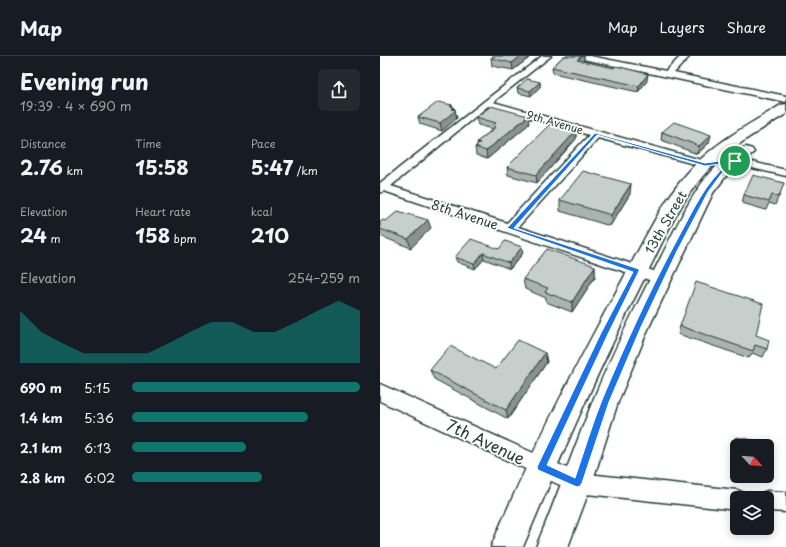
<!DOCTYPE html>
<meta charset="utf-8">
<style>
body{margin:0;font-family:"Playpen Sans",sans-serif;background:#242831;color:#f1f3f6;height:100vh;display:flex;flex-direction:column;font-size:15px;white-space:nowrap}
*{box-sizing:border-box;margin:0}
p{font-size:13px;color:#9ea1a6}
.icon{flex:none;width:22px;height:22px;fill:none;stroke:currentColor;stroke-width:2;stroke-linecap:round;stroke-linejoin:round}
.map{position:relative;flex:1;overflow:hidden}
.sheet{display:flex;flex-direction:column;background:#171b24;width:380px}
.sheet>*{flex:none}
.needle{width:26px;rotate:116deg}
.buttons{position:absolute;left:350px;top:383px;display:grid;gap:8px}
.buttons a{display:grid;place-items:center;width:44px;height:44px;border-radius:6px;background:#171b24;box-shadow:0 2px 10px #0003;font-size:20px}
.pin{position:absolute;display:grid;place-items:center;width:34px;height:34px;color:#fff;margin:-17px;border:2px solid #fff;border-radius:50%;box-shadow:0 1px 4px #0007}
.round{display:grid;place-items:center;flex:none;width:42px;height:42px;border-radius:6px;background:#242831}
.overview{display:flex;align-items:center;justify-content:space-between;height:68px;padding:0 20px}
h1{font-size:22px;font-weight:700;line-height:30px}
.metrics{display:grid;grid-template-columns:repeat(3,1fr);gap:6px;height:68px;padding:4px 20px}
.metrics div{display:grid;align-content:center}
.metrics b{font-size:20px;font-weight:700}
.metrics small{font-size:11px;font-weight:400}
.metrics p{font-size:11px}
.chart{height:112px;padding:8px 20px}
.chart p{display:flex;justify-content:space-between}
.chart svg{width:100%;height:72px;margin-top:4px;fill:#0f766e;opacity:.7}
ul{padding:0 20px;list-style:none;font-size:13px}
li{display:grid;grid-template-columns:64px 48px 1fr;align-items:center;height:30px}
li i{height:10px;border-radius:5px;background:#0f766e}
header{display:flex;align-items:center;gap:24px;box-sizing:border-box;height:56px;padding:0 20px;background:#171b24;border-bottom:1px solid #363941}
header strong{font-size:19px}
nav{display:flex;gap:22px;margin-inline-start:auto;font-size:14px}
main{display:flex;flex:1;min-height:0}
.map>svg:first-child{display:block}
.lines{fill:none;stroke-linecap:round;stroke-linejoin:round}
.street-casing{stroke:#1f3d34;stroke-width:3}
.primary-casing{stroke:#1f3d34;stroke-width:3}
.street{fill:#fff;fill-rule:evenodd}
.primary{fill:#fff;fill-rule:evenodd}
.wall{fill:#abb2af;stroke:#1f3d34}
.shaded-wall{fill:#8b918f;stroke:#1f3d34}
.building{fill:#c7cfcc;stroke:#1f3d34}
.route{fill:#1a73e8;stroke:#fff;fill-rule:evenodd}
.labels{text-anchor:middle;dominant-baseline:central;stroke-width:3.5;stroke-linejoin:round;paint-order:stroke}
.far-street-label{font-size:11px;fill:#1f3d34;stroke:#fff}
.street-label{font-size:13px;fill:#1f3d34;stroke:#fff}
.near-street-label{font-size:16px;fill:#1f3d34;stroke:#fff}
</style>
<header>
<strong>Map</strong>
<nav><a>Map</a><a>Layers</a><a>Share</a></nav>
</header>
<main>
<section class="sheet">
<div class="overview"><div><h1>Evening run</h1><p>19:39 · 4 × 690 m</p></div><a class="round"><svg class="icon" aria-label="share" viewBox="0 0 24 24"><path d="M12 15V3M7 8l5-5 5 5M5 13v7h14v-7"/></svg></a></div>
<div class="metrics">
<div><p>Distance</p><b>2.76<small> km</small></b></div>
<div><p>Time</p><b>15:58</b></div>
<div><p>Pace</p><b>5:47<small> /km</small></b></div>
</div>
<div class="metrics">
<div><p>Elevation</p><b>24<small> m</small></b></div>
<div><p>Heart rate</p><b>158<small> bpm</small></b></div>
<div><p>kcal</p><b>210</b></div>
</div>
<div class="chart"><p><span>Elevation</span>254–259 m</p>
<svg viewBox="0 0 160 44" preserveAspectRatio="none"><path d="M0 44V12L10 25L20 32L30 38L40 38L50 38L60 38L70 32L80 25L90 19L100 19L110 25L120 25L130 19L140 12L150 6L160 12V44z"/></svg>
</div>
<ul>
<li><b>690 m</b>5:15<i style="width:100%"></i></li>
<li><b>1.4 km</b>5:36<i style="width:77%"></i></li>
<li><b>2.1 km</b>6:13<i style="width:50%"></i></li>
<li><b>2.8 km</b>6:02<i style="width:57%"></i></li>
</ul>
</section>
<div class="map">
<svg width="406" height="491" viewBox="0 0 406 491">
<rect width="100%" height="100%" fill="#fff"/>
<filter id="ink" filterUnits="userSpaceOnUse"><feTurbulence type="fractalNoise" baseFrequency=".025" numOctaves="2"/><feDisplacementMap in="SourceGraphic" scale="8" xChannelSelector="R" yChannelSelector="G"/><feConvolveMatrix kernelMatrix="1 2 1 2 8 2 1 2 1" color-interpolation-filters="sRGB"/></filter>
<g filter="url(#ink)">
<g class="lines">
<g class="street-casing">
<g id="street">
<path d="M162,0H171L113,46L325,105L355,102L406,114V120L355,108L325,111L218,82L138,171L286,219L288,223L286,227L281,228L4,135L0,137V127ZM108,50L209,79L127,167L11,130Z"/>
<path d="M194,0H210L286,15L301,0H310L294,17L406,40V46L198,2Z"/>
<path d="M0,328L198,417L357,434L364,437L366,442H357V454L197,437L0,345Z"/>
<path d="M387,435L406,436V456L387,455V442H378L380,438Z"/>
</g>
</g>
<g class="primary-casing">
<g id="primary">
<path d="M406,48V58C377,76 344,95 322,121C297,150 282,188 265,221C220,309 181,400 143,491H111C149,400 195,311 242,225C263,187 281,146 310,114C335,86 370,68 401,49Z"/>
<path d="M366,91L372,93L374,96L346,120L333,137L269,271L238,346L212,427L188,491H156C176,443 193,395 212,347C231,299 255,253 278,207C293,178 311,136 334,113C341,105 355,94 366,91Z"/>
</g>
</g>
<use href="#street" class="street"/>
<use href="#primary" class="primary"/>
</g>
<g class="wall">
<path d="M112,0H149V2L133,14L112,10L111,2L113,1Z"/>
<path d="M184,0H204V5H203L267,25L258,36L173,17L172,11Z"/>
<path d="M160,26V31L151,40L138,37L137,32Z"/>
<path d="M72,49V51H74L77,62L62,75L40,68L38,61Z"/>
<path d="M96,61L149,68L107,103L96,99L95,91L98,89L97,86L113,73L98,69Z"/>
<path d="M196,75V83L157,127L128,119L127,111Z"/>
<path d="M282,76L329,87L317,98L281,84Z"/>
<path d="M404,127L395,149L389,147L386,154L362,147L364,139Z"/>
<path d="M250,138L230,170L180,155V144Z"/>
<path d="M6,165L51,172L31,192L0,180V166Z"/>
<path d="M119,193L143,197L130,213L104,203L95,213L77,206L75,201Z"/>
<path d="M215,210V221L192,256L166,246V242L145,233L143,223Z"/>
<path d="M300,270L376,279L387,293L383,301L372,297L369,302L298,278Z"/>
<path d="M165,297L167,306L128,363L54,323L50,314L116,313Z"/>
<path d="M356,381L389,387L391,419L387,423L371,420H387V390H357V417H354L353,385Z"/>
</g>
<g class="shaded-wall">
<path d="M141,0H149V2L133,14L132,7Z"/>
<path d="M202,0H204V5L197,11V4Z"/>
<path d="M268,18L267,25L258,36L259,30Z"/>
<path d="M160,26V31L151,40L150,35Z"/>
<path d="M72,49L73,53L74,51L77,62L62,75L60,67L70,50Z"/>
<path d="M148,60L149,68L107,103L106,95Z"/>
<path d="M196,75V83L157,127L156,119Z"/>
<path d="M331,79L329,87L317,98L319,90Z"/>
<path d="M251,128L250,138L230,170L231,159Z"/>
<path d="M48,164L51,172L31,192L28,183Z"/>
<path d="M142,191L143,197L130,213L129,207Z"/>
<path d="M103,197L104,203L95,213L94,208Z"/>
<path d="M215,210V221L192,256V246Z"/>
<path d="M165,297L167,306L128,363L126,354Z"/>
</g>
<g class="building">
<path d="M114,0H141L132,7L111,2Z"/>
<path d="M184,0H202L197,4L234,12L236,10L268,18L259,30L172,11Z"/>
<path d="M147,23L160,26L150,35L137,32Z"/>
<path d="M58,46L72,49L70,50L74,51L72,53L76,54L60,67L38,61Z"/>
<path d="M111,50L148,60L106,95L95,91L100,87L97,86L116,71L113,70L116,67L96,61Z"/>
<path d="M294,66L331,79L319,90L282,76Z"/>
<path d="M170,68L196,75L156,119L127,111Z"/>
<path d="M203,115L251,128L231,159L180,144Z"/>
<path d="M373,119L404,127L399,141L392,139L389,146L364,139Z"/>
<path d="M18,155L48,164L28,183L0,173V166L3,164L6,165Z"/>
<path d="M91,183L119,193L125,185L142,191L129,207L103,197L94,208L75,201Z"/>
<path d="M167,193L215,210L192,246L165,236L168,232L143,223Z"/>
<path d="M316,226L383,248L376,279L389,284L387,293L375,289L373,295L300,270Z"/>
<path d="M138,284L165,297L126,354L50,314L70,290L116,313Z"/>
<path d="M356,381L389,387L391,419H387V390H357V413Z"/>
</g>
</g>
<path class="route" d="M215,77L325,107L355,103L357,105L342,117L328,136L297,195L261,271L229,346L202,427L200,430L197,431L158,414L157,411L221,277L253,216L127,172ZM217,79L325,110L349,107C325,126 313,155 298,182C270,234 245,289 222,344C212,369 204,396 195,422L167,409L228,278L259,215V213L134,172Z"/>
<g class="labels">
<g class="far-street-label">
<text transform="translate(175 66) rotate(16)">9th Avenue</text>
</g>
<g class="street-label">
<text transform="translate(85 158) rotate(18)">8th Avenue</text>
<text transform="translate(285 166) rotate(-60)">13th Street</text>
</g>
<g class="near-street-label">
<text transform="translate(106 385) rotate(25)">7th Avenue</text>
</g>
</g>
</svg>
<div class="buttons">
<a><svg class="needle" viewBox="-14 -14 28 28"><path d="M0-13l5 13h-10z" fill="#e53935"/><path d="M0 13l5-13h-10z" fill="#9ea1a6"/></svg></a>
<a><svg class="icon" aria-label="layers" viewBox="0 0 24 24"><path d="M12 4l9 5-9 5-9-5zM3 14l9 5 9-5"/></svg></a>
</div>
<div class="pin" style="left:355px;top:105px;background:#1e9e55"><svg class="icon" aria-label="arrive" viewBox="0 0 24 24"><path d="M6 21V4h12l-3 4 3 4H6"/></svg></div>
</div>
</main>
